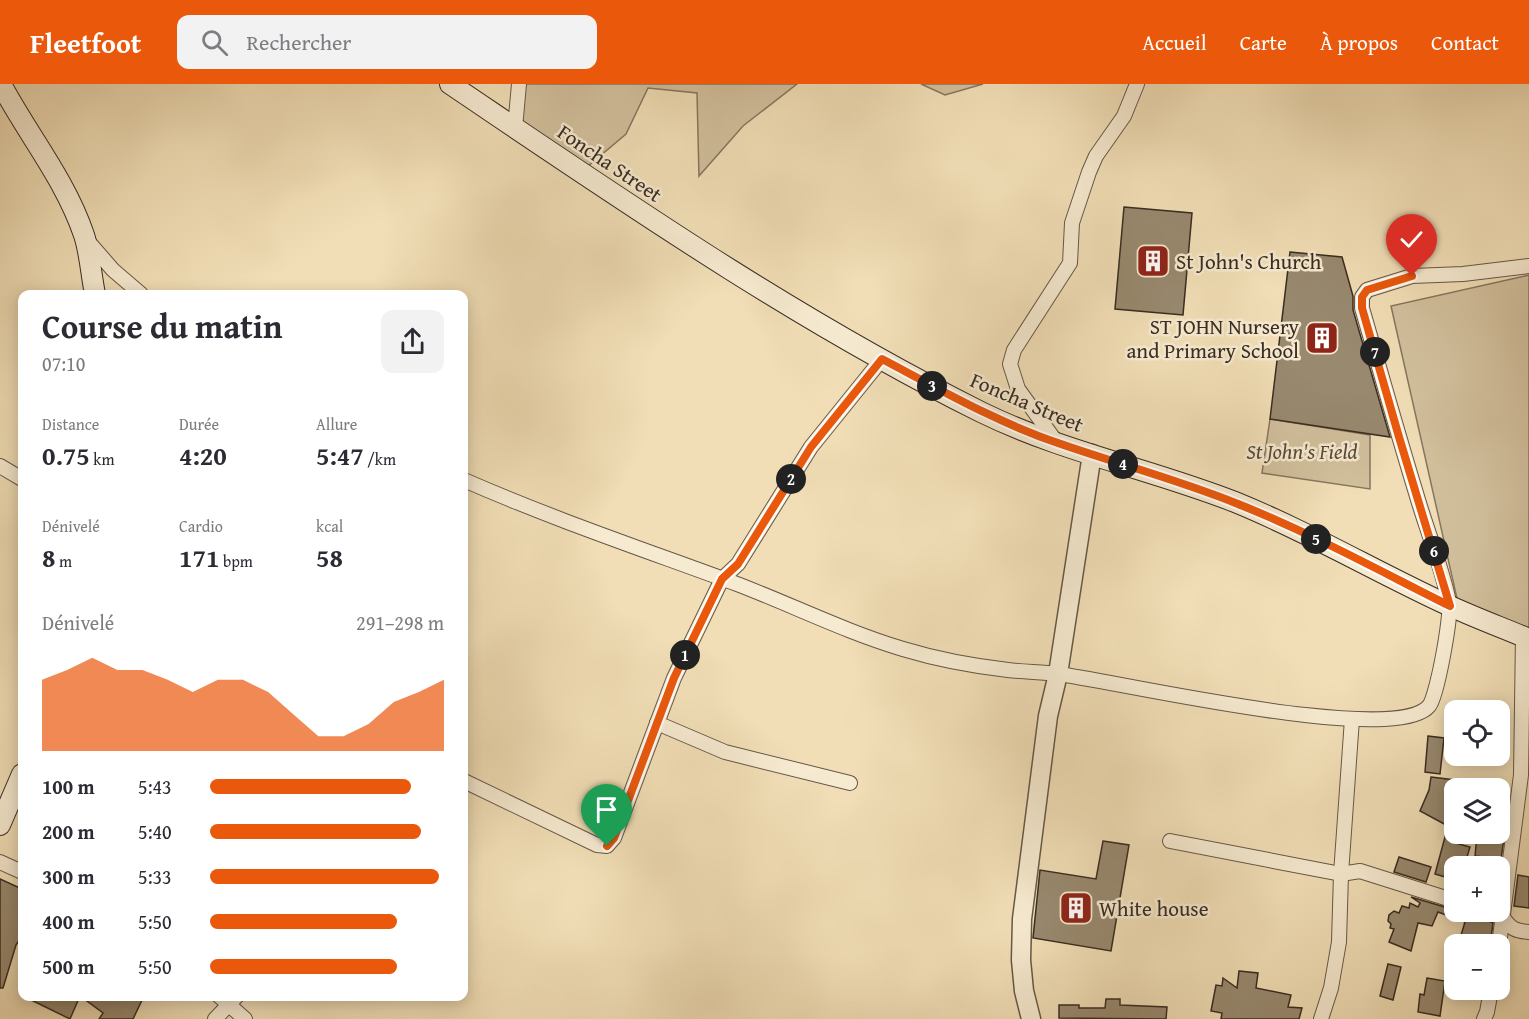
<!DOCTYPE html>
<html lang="fr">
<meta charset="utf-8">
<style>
body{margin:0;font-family:"Gentium Book Plus",serif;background:#f2f2f3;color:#2b2b33;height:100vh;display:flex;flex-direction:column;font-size:22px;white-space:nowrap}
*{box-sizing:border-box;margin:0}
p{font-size:20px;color:#7c7c81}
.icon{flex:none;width:33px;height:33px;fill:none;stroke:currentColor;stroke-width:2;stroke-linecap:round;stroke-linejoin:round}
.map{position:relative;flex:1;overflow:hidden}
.drawer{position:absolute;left:18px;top:206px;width:450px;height:711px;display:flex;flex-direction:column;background:#fff;border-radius:12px;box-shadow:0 3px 15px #0003}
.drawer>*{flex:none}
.buttons{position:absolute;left:1444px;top:616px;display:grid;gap:12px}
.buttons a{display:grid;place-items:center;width:66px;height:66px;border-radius:12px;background:#fff;box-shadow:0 3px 15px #0003;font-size:30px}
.pin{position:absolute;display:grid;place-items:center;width:51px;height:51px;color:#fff;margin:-62px -26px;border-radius:50% 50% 50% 0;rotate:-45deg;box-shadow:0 0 6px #0007}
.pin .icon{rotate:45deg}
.km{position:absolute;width:30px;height:30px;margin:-15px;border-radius:50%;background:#222;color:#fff;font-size:16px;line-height:30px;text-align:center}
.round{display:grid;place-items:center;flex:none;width:63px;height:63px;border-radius:12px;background:#f2f2f3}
.headline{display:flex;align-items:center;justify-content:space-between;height:102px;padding:0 24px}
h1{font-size:33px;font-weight:600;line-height:45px}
.figures{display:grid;grid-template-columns:repeat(3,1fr);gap:9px;height:102px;padding:6px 24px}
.figures div{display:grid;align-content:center}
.figures b{font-size:26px;font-weight:600}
.figures small{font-size:16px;font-weight:400}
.figures p{font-size:16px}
.chart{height:168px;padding:12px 24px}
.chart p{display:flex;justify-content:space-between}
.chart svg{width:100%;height:108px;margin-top:6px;fill:#ea580c;opacity:.7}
ul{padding:0 24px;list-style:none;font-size:20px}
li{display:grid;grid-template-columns:96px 72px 1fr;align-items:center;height:45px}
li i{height:15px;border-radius:8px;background:#ea580c}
header{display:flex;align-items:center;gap:36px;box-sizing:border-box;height:84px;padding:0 30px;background:#ea580c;color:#fff}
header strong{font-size:28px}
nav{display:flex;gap:33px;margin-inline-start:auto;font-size:21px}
.search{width:420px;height:54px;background:#f2f2f3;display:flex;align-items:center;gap:15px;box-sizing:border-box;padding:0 21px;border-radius:12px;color:#7c7c81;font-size:22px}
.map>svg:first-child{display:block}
.green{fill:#d2c09d;stroke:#857660;stroke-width:1.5}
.building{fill:#98896f;stroke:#382c22;stroke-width:1.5}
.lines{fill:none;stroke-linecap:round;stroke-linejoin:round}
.minor-casing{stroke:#665847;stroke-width:16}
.tertiary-casing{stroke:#665847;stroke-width:21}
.secondary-casing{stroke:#382c22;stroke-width:22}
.minor{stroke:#f6ead0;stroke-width:14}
.tertiary{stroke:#f6ead0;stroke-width:18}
.secondary{stroke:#f6ead0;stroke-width:20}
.route-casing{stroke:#fff;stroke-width:12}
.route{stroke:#ea580c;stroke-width:8}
.labels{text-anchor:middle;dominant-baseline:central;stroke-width:5;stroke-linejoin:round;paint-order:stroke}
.street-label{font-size:21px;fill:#382c22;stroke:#f6ead0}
.poi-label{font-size:21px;fill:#382c22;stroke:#f6ead0;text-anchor:start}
.park-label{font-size:21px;font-style:italic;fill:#574a3b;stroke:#f6ead0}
</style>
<header>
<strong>Fleetfoot</strong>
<div class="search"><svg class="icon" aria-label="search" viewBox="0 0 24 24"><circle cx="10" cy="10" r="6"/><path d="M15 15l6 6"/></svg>Rechercher</div>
<nav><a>Accueil</a><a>Carte</a><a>À propos</a><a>Contact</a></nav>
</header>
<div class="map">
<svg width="1529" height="935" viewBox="0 0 1529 935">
<rect width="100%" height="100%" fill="#f1deb6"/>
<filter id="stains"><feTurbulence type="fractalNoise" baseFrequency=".00333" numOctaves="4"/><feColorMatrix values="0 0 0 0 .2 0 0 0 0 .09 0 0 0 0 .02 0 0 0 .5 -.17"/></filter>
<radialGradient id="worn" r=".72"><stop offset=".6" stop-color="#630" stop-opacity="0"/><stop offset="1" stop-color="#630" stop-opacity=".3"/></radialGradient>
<g class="green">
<path d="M527,0H797L743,42L699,92L697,9L648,4L626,50L581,88L515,44L518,9Z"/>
<path d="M921,0H983L945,11Z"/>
<path d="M1529,191V547L1458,519L1391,222Z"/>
<path d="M1270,335L1370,351V405L1262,389Z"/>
</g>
<g class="building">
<path d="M1124,123L1192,129L1183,231L1115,225Z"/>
<path d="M1290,168L1342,173L1353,212V226L1390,353L1270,335Z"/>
<path d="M1428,652L1444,654L1440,690L1425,688Z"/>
<path d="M1431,693L1455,696V759L1470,763L1464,783H1455V796L1435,790L1448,742L1420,727L1429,706Z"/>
<path d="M1477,751L1504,754L1501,775L1475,772Z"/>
<path d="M1103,757L1129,761L1111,867L1033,854L1040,786L1096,795Z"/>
<path d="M1399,773L1431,783L1426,798L1394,788Z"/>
<path d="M1518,791L1529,793V824L1514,822Z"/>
<path d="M0,795L22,805V852L16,861L3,904H0Z"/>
<path d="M1411,813L1455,826V828L1479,829L1482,834L1493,839L1490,861H1458L1465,838L1438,828L1432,842L1418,839L1411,867L1389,858L1394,845L1390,844L1391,840L1388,837L1389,831L1394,827L1399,829L1402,822L1409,824L1410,819L1418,823L1420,819Z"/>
<path d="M1388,880L1401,883L1393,916L1380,912Z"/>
<path d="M1239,887L1258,889L1256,904L1291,911L1288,923L1302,924L1299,935H1221L1222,929L1211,927L1216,901L1222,902L1223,894L1237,904Z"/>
<path d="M1427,894L1445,897L1440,932L1418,928L1420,910L1424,911Z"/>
<path d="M23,912H144L133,935H99L103,929L80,912L70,935Z"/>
<path d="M1106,915H1120V921L1167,923L1166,935L1059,934V921H1079V924H1105Z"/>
</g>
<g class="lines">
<g class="minor-casing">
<g id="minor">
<path d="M515,44L519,0"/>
<path d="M86,155L113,186L141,210"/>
<path d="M1057,359L1018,305L1010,280L1014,266L1070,179L1072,139L1089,88L1096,72L1124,32L1137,0"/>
<path d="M0,382L22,395"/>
<path d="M464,396C553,435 645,466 737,500C792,521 846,548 903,565C936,575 973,582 1008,586C1024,588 1041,588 1058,590C1116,597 1394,663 1429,622C1437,613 1452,530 1449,518C1442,483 1426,444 1416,409C1397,347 1380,286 1362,224V213L1367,206L1412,192L1463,190L1529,182"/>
<path d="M657,639L725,668L850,699"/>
<path d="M464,697L597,761L607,762L614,754L674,594L722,495L738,480L811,363L882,275"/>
<path d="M1170,757L1341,790L1360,787L1455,817"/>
<path d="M0,778L22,788"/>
<path d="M1488,828L1503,833C1510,845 1516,847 1529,848"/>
<path d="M1499,861L1521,691L1523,552"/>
<path d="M219,912L245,935"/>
<path d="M215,935L237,912"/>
<path d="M1321,935L1331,904L1339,858L1341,790L1352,635"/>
<path d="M1484,935L1487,928L1491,906"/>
</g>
</g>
<g class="tertiary-casing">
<path id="tertiary" d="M1031,935L1024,907L1021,876L1022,835L1048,632L1058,590L1092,370"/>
</g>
<g class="secondary-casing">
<g id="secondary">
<path d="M1,0C28,51 65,95 84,151C90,169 91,191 95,210"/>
<path d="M450,0C622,116 794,235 981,328C1062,368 1151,385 1235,418C1309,448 1378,489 1450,522C1476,534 1503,544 1529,555"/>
<path d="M0,741L22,690"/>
</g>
</g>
<use href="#minor" class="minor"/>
<use href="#tertiary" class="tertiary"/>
<use href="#secondary" class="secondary"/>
</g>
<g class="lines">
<g class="route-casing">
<path id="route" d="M607,762L614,754L674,594L722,495L738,480L811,363L882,275C939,305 996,338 1058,359C1118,380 1179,396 1238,420C1311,449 1380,487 1450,522L1399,353L1362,224V213L1367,206L1412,192"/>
</g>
<use href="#route" class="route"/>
</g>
<defs>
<g id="building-square" transform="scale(1.725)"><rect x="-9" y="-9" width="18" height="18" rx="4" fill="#8f2418" stroke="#f6ead0"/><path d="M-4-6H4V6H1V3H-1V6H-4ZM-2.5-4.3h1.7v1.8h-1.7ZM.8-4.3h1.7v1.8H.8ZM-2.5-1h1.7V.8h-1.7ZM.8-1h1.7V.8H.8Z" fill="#fff"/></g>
</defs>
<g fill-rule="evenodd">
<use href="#building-square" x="1153" y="177"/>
<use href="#building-square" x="1322" y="254"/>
<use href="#building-square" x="1076" y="824"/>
</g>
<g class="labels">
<g class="street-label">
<text transform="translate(610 79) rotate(34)">Foncha Street</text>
<text transform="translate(1027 318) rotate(23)">Foncha Street</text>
</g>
<g class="poi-label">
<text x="1176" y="177">St John's Church</text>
<text x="1299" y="242" text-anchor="end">ST JOHN Nursery<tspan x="1299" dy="24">and Primary School</tspan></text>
<text x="1099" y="824">White house</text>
</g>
<g class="park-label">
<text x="1302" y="367">St John's Field</text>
</g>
</g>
<rect width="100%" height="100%" filter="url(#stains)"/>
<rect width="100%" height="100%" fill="url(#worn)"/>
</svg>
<div class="buttons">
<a><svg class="icon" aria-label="locate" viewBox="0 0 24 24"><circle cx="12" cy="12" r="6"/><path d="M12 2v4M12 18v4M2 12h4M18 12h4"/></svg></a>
<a><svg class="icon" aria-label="layers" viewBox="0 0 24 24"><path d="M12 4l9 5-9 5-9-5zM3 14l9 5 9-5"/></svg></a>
<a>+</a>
<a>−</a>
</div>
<div class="pin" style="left:607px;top:762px;background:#1e9e55"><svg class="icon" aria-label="arrive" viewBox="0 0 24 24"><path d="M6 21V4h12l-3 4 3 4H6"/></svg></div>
<div class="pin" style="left:1412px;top:192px;background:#d93025"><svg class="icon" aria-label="check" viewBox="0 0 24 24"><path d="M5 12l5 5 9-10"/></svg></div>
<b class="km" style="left:685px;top:571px">1</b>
<b class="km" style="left:791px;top:395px">2</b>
<b class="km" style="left:932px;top:302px">3</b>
<b class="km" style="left:1123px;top:380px">4</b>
<b class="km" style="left:1316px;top:455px">5</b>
<b class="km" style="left:1434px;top:467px">6</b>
<b class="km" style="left:1375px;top:268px">7</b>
<section class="drawer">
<div class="headline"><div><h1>Course du matin</h1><p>07:10</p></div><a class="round"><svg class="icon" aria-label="share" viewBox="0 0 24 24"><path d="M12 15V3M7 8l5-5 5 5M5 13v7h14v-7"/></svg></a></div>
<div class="figures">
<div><p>Distance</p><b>0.75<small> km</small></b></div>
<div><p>Durée</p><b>4:20</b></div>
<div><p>Allure</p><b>5:47<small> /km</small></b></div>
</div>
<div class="figures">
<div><p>Dénivelé</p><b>8<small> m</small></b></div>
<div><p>Cardio</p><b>171<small> bpm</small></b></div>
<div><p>kcal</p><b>58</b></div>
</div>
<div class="chart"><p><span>Dénivelé</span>291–298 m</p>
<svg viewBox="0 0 160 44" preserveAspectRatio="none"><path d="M0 44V15L10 11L20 6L30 11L40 11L50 15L60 20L70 15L80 15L90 20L100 29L110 38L120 38L130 33L140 24L150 20L160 15V44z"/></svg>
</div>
<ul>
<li><b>100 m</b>5:43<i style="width:86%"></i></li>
<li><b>200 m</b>5:40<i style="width:90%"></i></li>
<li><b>300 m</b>5:33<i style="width:98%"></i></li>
<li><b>400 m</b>5:50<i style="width:80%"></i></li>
<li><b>500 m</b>5:50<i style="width:80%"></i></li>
</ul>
</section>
</div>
